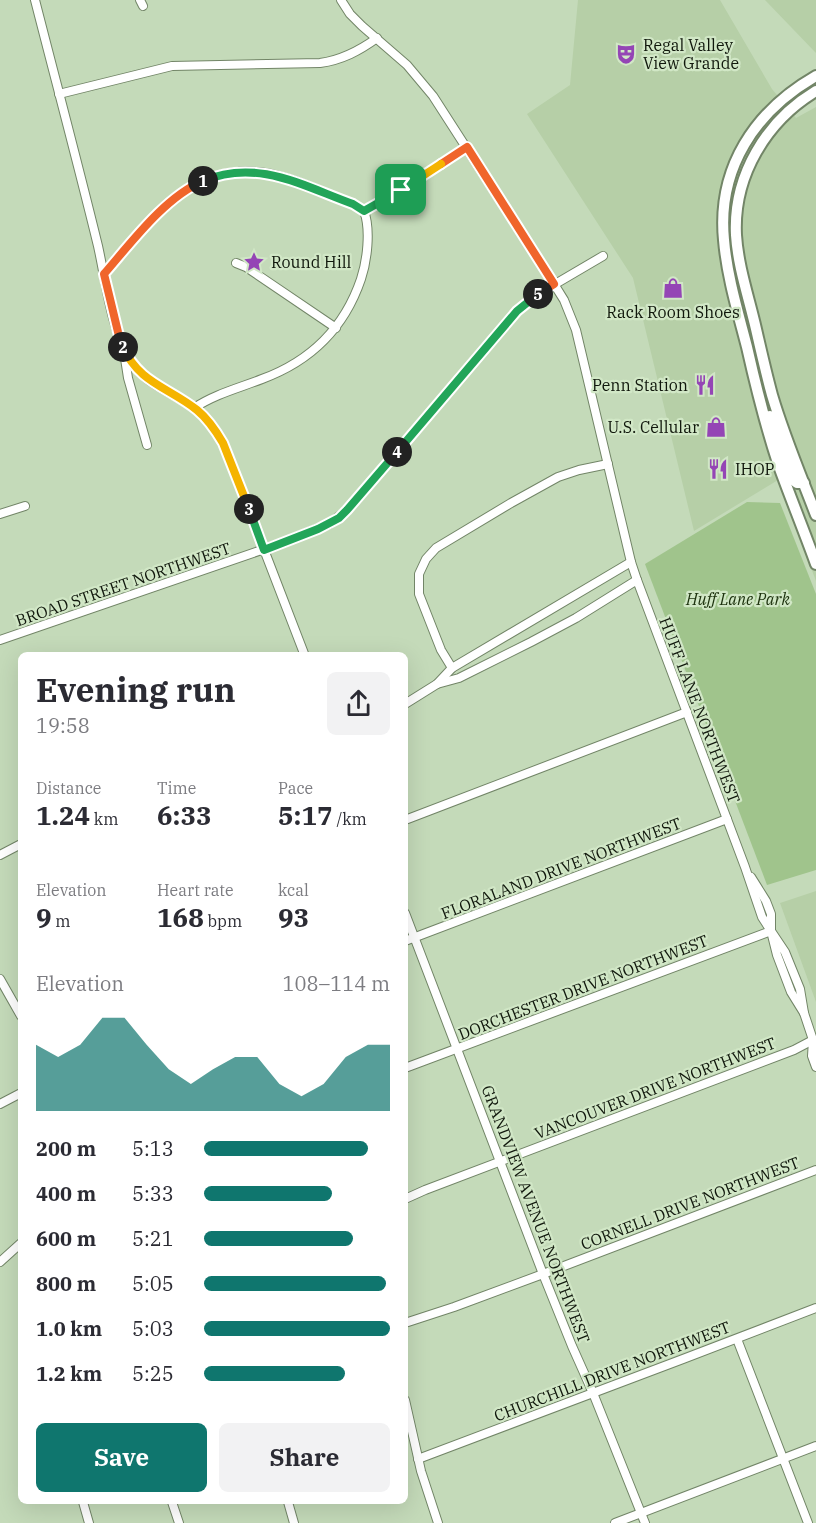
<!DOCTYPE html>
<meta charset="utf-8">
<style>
body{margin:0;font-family:"IBM Plex Serif",serif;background:#f2f2f3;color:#2b2b33;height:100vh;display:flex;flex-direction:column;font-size:22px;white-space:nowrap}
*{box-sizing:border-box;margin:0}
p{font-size:20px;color:#7c7c81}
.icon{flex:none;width:33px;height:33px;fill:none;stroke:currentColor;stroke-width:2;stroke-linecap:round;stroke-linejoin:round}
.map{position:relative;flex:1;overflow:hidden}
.details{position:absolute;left:18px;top:652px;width:390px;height:852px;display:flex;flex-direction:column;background:#fff;border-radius:9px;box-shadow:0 6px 24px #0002}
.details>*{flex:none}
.pin{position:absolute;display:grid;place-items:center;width:51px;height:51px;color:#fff;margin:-26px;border-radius:12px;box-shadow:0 3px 9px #0006}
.km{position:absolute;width:30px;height:30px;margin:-15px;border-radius:50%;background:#222;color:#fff;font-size:16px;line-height:30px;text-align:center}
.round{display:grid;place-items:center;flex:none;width:63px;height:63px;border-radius:9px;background:#f2f2f3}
.headline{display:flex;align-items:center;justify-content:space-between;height:102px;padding:0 18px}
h1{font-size:33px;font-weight:700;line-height:45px}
.metrics{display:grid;grid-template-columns:repeat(3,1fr);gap:9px;height:102px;padding:6px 18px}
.metrics div{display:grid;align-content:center}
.metrics b{font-size:26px;font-weight:700}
.metrics small{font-size:16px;font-weight:400}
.metrics p{font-size:16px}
.chart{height:168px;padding:12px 18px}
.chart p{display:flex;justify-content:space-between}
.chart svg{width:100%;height:108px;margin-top:6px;fill:#0f766e;opacity:.7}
.cta{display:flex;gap:12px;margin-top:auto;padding:12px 18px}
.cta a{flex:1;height:69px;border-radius:9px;background:#0f766e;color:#fff;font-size:24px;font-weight:700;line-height:69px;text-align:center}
.cta a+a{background:#f2f2f3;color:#2b2b33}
ul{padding:0 18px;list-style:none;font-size:20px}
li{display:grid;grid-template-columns:96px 72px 1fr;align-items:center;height:45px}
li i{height:15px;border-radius:8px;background:#0f766e}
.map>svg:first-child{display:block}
.built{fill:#b6cfa7}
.green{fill:#a0c48c}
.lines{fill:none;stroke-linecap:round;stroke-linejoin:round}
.minor-casing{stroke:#728567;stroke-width:10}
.secondary-casing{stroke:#728567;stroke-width:14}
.minor{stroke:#fff;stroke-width:8}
.secondary{stroke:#fff;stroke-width:10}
.split-1-casing{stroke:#fff;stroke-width:12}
.split-2-casing{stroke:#fff;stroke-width:12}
.split-3-casing{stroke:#fff;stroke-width:12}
.split-4-casing{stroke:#fff;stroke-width:12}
.split-5-casing{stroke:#fff;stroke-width:12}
.split-6-casing{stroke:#fff;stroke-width:12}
.split-7-casing{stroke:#fff;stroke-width:12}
.split-1{stroke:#22a559;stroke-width:8}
.split-2{stroke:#f0652b;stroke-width:8}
.split-3{stroke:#f5b400;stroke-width:8}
.split-4{stroke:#22a559;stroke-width:8}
.split-5{stroke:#22a559;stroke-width:8}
.split-6{stroke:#f0652b;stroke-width:8}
.split-7{stroke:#f5b400;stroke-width:8}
.labels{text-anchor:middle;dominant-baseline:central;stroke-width:4.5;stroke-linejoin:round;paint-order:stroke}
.poi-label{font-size:16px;fill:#10170c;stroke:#d1e7c6;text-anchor:start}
.street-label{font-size:16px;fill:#10170c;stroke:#d1e7c6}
.park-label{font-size:16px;font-style:italic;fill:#1c310d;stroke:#d1e7c6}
</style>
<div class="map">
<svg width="816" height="1523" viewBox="0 0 816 1523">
<rect width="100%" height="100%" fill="#c4dab9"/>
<g class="built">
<path d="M578,0H720L772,89L796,118L816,107V581L778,480L694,531L633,278L527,114L570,85Z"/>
<path d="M765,0H816V53Z"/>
<path d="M816,891V1002L780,903Z"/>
</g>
<path class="green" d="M747,502L780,503L816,594V870L767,885L645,564Z"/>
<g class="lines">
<g class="minor-casing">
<g id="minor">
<path d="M35,0C56,82 78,164 98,246C106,282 111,329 130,360C144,384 173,392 194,408C207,417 216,430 223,443L305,656"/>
<path d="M140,0L143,6"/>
<path d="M341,0L350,14L362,26L407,65L433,96L554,284L564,300L576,330L631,562L637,580L745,867L762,917L771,931L777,955L791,992L804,1013"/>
<path d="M59,94L172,66L320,63C342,60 359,51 377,38"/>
<path d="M364,211L401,190L467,147"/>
<path d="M236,263L246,267L336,328"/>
<path d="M104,274C149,222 193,158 271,174C299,180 327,195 353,204L364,211"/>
<path d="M124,352L128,378L147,445"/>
<path d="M194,408C215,394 239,388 262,379C311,361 344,329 361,279C367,261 371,230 364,211"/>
<path d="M0,514L25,506"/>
<path d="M0,640L282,543L329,524L347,510L517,311L540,293L603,256"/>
<path d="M452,668L441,650L419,594V574L426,559L436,548L511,503L558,477L579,470L608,464"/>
<path d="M437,684L459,678L531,642L576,618L637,580"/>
<path d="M405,704L437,684L452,668L631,562"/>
<path d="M405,820L687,712"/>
<path d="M0,855L21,844"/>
<path d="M751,877L766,901L771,914V931L785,952L800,989L804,1013L813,1040L812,1056L816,1067"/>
<path d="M405,913L543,1274L572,1346L593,1393L645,1523"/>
<path d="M405,941L727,819"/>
<path d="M0,979L21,1016"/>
<path d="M405,1068L771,931"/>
<path d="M0,1104L21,1093"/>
<path d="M405,1199L425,1190L794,1050L813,1040"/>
<path d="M0,1262L21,1243"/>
<path d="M405,1323L454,1307L543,1274L816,1170"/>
<path d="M737,1339L808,1523"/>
<path d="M405,1400L421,1471L438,1523"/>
<path d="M418,1459L683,1359L816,1308"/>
<path d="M83,1502L89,1523"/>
<path d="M172,1502L179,1523"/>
<path d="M288,1502L294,1523"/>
<path d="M615,1523L816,1446"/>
</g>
</g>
<g class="secondary-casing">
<g id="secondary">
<path d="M816,76C755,111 717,168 724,240C727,276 738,312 747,347C756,387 766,427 779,466C791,499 804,531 816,564"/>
<path d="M816,91C766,121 733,176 736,235C738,267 749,298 756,329C761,351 766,373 772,395C784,436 801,476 816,515"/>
<path d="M770,416L793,480L797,483H804"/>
</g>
</g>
<use href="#minor" class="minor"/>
<use href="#secondary" class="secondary"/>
</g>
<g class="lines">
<g class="split-1-casing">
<path id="split-1" d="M203,181C257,158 303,186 353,204L364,211L401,190"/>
</g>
<g class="split-2-casing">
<path id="split-2" d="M123,347L118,332L104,274C131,243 165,197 203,181"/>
</g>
<g class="split-3-casing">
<path id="split-3" d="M123,347C139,383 168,387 197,410C208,419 216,431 223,443L249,509"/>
</g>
<g class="split-4-casing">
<path id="split-4" d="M249,509L264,550L318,529L339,518L347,510L397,452"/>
</g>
<g class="split-5-casing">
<path id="split-5" d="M397,452L517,311L538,294"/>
</g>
<g class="split-6-casing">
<path id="split-6" d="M441,164L467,147L554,284L538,294"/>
</g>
<g class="split-7-casing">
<path id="split-7" d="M401,190L441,164"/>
</g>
<use href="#split-1" class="split-1"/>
<use href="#split-2" class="split-2"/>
<use href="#split-3" class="split-3"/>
<use href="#split-4" class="split-4"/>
<use href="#split-5" class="split-5"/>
<use href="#split-6" class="split-6"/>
<use href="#split-7" class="split-7"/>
</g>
<defs>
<g id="theatre-bare" transform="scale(1.62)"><path d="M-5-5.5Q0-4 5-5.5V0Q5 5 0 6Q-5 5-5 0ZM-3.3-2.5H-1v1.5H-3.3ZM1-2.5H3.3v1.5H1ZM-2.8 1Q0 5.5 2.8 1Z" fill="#9445b5" stroke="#d1e7c6" stroke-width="2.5" paint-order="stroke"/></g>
<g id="sight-bare" transform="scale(1.62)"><path d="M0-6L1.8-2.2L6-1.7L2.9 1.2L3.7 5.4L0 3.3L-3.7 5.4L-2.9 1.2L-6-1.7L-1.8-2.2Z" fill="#9445b5" stroke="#d1e7c6" stroke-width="2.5" paint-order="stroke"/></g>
<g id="shop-bare" transform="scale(1.62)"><path d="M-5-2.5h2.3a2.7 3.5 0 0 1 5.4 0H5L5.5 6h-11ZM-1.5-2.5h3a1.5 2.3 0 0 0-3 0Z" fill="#9445b5" stroke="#d1e7c6" stroke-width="2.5" paint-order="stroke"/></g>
<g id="restaurant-bare" transform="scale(1.62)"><path d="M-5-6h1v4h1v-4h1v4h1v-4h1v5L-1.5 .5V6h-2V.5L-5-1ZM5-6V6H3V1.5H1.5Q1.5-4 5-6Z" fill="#9445b5" stroke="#d1e7c6" stroke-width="2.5" paint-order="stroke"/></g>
</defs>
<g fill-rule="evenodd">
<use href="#theatre-bare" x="626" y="54"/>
<use href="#sight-bare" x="254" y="262"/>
<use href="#shop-bare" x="673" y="288"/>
<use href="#restaurant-bare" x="705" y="385"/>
<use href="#shop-bare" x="716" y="427"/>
<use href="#restaurant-bare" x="718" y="469"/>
</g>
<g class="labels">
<g class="poi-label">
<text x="643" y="45">Regal Valley<tspan x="643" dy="18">View Grande</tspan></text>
<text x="271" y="262">Round Hill</text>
<text x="673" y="312" text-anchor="middle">Rack Room Shoes</text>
<text x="688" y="385" text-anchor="end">Penn Station</text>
<text x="699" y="427" text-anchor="end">U.S. Cellular</text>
<text x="735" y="469">IHOP</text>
</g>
<g class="street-label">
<text transform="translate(123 584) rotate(-19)">BROAD STREET NORTHWEST</text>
<text transform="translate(700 710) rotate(69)">HUFF LANE NORTHWEST</text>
<text transform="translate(561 868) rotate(-21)">FLORALAND DRIVE NORTHWEST</text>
<text transform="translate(583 987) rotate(-21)">DORCHESTER DRIVE NORTHWEST</text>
<text transform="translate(655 1088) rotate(-21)">VANCOUVER DRIVE NORTHWEST</text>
<text transform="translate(690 1203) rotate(-21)">CORNELL DRIVE NORTHWEST</text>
<text transform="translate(536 1214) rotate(69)">GRANDVIEW AVENUE NORTHWEST</text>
<text transform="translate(612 1371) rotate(-21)">CHURCHILL DRIVE NORTHWEST</text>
</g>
<g class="park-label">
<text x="738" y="599">Huff Lane Park</text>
</g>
</g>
</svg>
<div class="pin" style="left:401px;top:190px;background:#1e9e55"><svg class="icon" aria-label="arrive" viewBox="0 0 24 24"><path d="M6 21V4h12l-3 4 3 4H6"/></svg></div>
<b class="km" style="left:203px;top:181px">1</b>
<b class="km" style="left:123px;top:347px">2</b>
<b class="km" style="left:249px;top:509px">3</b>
<b class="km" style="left:397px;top:452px">4</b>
<b class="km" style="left:538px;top:294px">5</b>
<section class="details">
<div class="headline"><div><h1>Evening run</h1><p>19:58</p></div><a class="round"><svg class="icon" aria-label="share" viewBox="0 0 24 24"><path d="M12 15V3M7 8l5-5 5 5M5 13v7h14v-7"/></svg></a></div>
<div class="metrics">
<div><p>Distance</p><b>1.24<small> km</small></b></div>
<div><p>Time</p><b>6:33</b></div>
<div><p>Pace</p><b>5:17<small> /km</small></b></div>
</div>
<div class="metrics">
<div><p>Elevation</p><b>9<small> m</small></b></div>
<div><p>Heart rate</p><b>168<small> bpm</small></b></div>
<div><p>kcal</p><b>93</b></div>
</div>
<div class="chart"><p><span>Elevation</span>108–114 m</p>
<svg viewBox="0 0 160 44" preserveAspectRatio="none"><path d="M0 44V17L10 22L20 17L30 6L40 6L50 17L60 27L70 33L80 27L90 22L100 22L110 33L120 38L130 33L140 22L150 17L160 17V44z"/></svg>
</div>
<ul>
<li><b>200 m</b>5:13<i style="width:88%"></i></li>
<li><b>400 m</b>5:33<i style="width:69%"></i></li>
<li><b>600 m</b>5:21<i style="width:80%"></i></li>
<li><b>800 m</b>5:05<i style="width:98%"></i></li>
<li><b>1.0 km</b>5:03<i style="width:100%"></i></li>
<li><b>1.2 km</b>5:25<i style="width:76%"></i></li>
</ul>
<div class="cta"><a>Save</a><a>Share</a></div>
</section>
</div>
